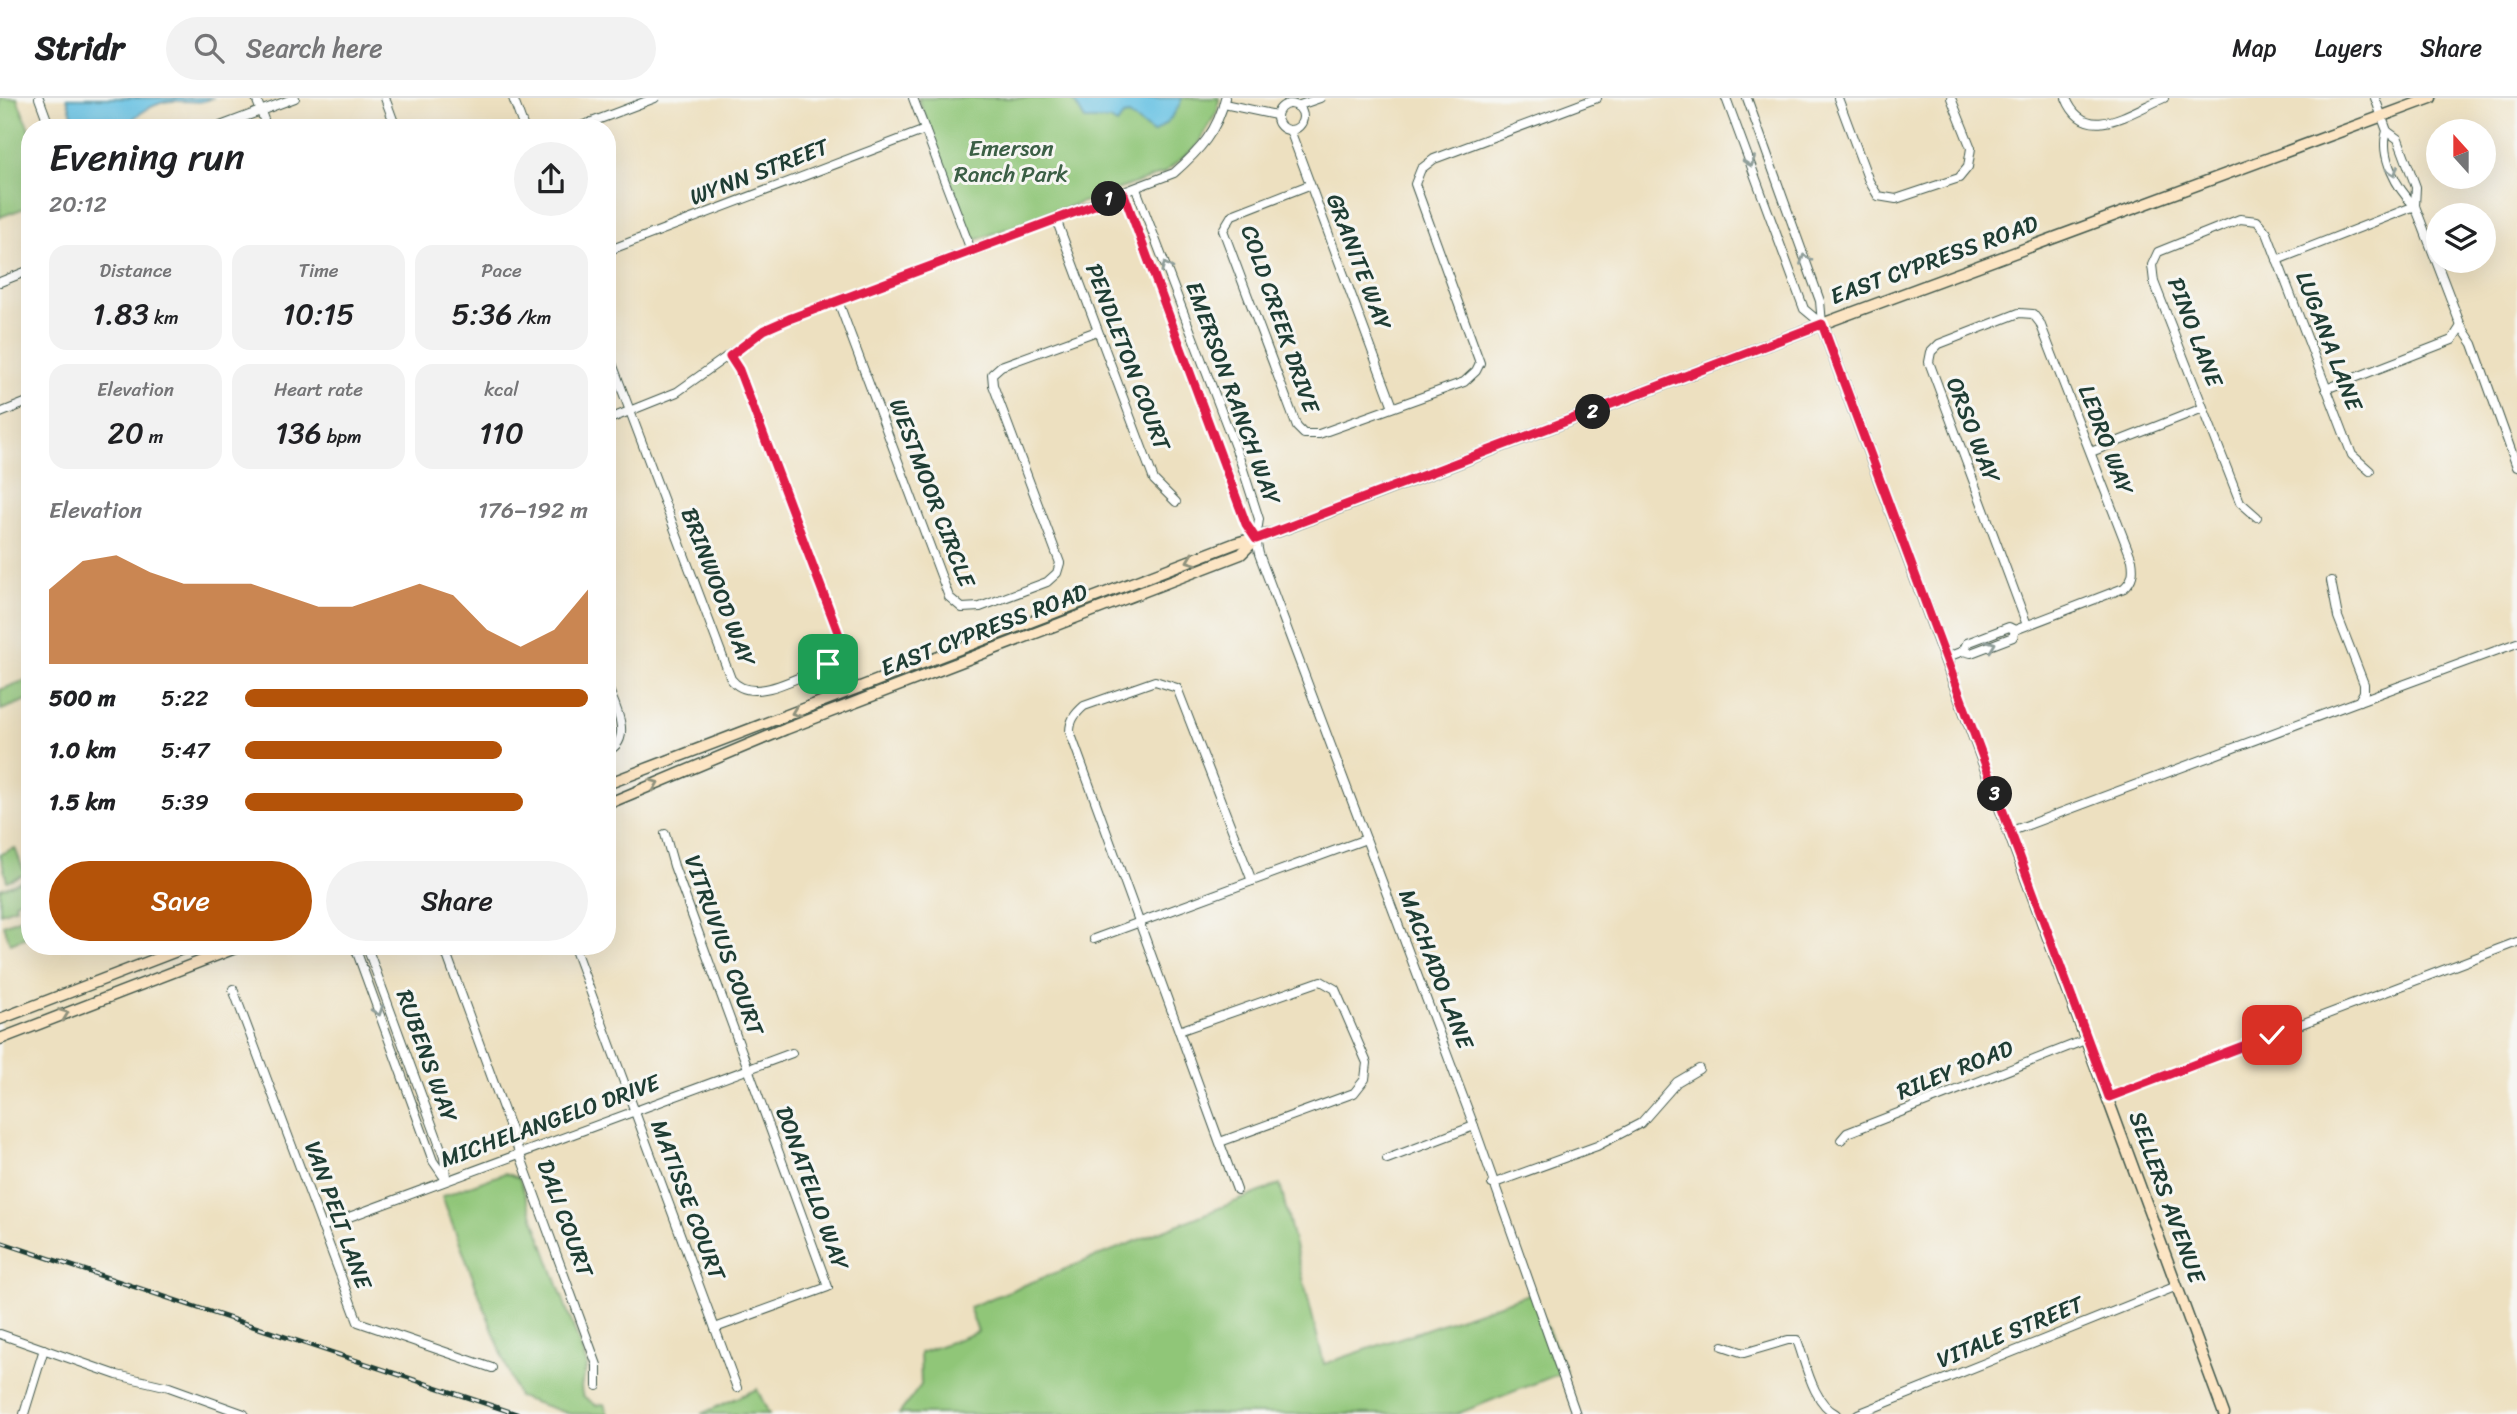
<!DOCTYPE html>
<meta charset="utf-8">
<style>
body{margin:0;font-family:Sriracha,sans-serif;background:#f2f2f2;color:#202124;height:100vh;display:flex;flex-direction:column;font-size:26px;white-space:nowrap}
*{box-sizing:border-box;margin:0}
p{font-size:23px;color:#757577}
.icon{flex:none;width:38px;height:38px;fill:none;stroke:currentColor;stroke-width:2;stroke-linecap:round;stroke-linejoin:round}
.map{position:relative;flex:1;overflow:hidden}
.sheet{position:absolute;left:21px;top:21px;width:595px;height:836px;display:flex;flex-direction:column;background:#fff;border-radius:28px;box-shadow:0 7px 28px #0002}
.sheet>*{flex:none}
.needle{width:46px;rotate:339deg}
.controls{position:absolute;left:2426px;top:21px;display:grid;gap:14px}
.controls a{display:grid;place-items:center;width:70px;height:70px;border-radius:50%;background:#fff;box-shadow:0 7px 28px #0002;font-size:35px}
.pin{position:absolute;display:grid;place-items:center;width:60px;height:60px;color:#fff;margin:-30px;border-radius:14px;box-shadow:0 4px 10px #0006}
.km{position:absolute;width:35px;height:35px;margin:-18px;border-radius:50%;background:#222;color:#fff;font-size:19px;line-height:35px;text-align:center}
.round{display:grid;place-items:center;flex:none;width:74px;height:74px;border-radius:37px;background:#f2f2f2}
.overview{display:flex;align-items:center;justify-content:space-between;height:119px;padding:0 28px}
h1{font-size:38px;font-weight:600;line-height:52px}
.figures{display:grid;grid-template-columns:repeat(3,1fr);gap:10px;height:119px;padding:7px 28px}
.figures div{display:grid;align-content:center;border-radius:18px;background:#f2f2f2;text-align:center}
.figures b{font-size:30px;font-weight:600}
.figures small{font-size:19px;font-weight:400}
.figures p{font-size:19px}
.chart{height:196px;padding:14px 28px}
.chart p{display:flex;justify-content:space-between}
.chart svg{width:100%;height:126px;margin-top:7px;fill:#b45309;opacity:.7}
.cta{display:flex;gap:14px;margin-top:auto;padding:14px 28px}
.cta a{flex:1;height:80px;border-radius:42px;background:#b45309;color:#fff;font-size:28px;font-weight:600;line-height:80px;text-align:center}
.cta a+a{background:#f2f2f2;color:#202124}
ul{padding:0 28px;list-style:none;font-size:23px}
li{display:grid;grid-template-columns:112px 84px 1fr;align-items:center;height:52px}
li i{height:18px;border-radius:9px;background:#b45309}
header{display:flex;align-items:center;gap:42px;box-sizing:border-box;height:98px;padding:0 35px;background:#fff;border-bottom:2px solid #e0e0e0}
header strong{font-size:33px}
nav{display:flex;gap:38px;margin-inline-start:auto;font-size:24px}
.search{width:490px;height:63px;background:#f2f2f2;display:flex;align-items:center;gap:18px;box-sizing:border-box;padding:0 24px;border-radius:38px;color:#757577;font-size:26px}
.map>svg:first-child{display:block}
.green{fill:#90c678;stroke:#588256;stroke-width:2}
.water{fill:#65c1e3;stroke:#427f8c;stroke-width:2}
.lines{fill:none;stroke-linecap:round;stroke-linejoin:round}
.street-casing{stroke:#3e5549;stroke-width:10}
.secondary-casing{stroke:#3e5549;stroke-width:13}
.street{stroke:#fff;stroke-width:8}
.secondary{stroke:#fce5c4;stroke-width:10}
.rail-casing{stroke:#1f3d34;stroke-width:5}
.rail{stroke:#f6f6f2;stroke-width:2.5;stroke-dasharray:8;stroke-linecap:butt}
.oneway{stroke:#8f9e9a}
.oneway2{stroke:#8e917c}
.route-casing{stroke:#fff;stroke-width:14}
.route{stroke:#e11d48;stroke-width:9}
.labels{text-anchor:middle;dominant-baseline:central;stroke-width:6;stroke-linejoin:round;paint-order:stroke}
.park-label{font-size:23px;fill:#3b5f45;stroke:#f6f6f2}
.street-label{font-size:23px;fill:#1f3d34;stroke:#f6f6f2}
</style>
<header>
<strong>Stridr</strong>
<div class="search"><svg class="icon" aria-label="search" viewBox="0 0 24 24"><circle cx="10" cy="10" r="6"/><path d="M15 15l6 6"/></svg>Search here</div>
<nav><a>Map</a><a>Layers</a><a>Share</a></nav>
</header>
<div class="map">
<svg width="2517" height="1316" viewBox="0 0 2517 1316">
<rect width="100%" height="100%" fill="#f6f6f2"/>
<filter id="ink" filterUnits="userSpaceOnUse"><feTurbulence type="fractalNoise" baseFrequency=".0143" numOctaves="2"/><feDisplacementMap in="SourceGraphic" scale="14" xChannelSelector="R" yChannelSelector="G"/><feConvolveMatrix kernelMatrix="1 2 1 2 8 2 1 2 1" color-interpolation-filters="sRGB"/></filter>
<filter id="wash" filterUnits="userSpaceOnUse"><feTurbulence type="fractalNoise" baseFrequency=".00686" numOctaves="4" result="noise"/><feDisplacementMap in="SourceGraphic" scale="28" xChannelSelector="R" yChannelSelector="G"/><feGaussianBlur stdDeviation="1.57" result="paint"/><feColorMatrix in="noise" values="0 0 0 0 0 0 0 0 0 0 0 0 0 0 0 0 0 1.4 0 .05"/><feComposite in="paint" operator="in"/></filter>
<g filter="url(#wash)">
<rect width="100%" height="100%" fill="#ede0c0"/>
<g class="green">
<path d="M0,0H17L30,34V108L0,119Z"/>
<path d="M918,0H1219L1218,12L1197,48L1164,75L973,143Z"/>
<path d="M26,582L30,601L1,612L0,592Z"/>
<path d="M15,750L25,776L7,783L0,756Z"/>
<path d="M21,783L27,799L15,804L16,809L0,815V791Z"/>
<path d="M30,816V838L10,845L3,827Z"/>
<path d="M505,1075L519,1080L586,1264C588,1278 577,1284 583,1298L596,1307L604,1306L608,1316H570L518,1299L442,1098Z"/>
<path d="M1280,1086L1324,1266L1532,1195L1566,1273L1457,1316H899L921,1287L920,1255L978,1234L969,1209Z"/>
<path d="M757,1291L769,1316H701Z"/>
</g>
<g class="water">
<path d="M67,0H212C201,7 186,2 173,3C155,3 135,18 123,30H76Z"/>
<path d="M1072,0H1182C1177,16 1167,26 1153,35L1129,17L1123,18L1117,26L1110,22H1085Z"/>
</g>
</g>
<g filter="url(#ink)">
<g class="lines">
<g class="street-casing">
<g id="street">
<path d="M39,0L50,30"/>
<path d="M256,0L267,30"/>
<path d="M385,0L396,30"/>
<path d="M513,0L524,30"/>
<path d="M913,0L971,152"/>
<path d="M1726,0L1804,211L1822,226"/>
<path d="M1747,0L1820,203L1822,226"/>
<path d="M1838,0L1869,83L1878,98L1896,101L1959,80L1968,69L1971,50L1951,0"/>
<path d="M2066,0C2085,48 2130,14 2164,0"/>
<path d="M2375,0L2387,33L2398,41L2416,89L2415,108L2461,228L2473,246L2517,369"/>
<circle cx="1290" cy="19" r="13"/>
<path d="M1224,6L1276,17"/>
<path d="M1297,8L1320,0"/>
<path d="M215,30L295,0"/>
<path d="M576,30L655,0"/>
<path d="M1290,32L1393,309"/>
<path d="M2387,33C2379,58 2397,91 2415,108"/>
<path d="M1309,87L1232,117L1223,132L1297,329L1304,336H1319L1464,284L1476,273L1480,265L1415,86L1421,71L1434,61L1597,0"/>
<path d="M1136,91L1240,362L1259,421L1256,441L1259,456L1474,1028L1576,1316"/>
<path d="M1124,96L1246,426L1256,441"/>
<path d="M1056,121L1154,382L1176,404"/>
<path d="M607,153L925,32"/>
<path d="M2277,162L2415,108"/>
<path d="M0,184L30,172"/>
<path d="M838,203L949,499L962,510L980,509L1047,484L1057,475L1060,465L993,287L992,276L1001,268L1097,233"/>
<path d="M607,252L731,581C752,609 802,576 828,567L836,561L841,545L739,272L730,258"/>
<path d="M2326,291L2452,242L2461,228"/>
<path d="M0,315L30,303"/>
<path d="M607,322L677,294L764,232L789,221L1174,75C1199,53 1218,33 1225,0"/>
<path d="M2091,354L2203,310"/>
<path d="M2257,419L2240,404L2154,184L2152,167L2158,154L2240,121L2257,123L2267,135L2352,357L2370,373"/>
<path d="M1963,553L1967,545L2009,529L2015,532L2124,490C2133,482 2134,474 2132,462L2040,225L2033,216L2019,215L1939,246L1931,254L1929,264L2027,527"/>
<path d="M1945,560L1963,553L1971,555L2013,539L2015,532"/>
<path d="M607,587C614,606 635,642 607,653"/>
<path d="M2359,603L2517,545"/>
<path d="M2009,734L2359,603L2364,594V586L2338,519L2331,483"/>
<path d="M665,736L674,768L828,1189L715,1230"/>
<path d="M1094,841L1366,741"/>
<path d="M355,849L433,1063L446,1082"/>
<path d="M367,849L444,1059L446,1079"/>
<path d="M444,849L597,1267V1288"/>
<path d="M574,849L737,1290"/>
<path d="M233,891L358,1224L492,1270"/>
<path d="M1179,933L1321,883L1335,891L1367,965L1365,981L1354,995L1220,1044"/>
<path d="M2109,999L2517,844"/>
<path d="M1841,1042L1847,1035L2085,942"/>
<path d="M1387,1061L1474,1028"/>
<path d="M1492,1086L1597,1048L1641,1025L1677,984L1699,971"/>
<path d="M1237,1092L1070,634C1070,622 1075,616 1084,608L1155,583L1177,590L1252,783"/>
<path d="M322,1129L792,955"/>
<path d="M0,1236L117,1277L169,1289L244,1316"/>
<path d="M1723,1248L1744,1255L1788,1242H1797C1806,1266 1813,1305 1836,1316"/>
<path d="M24,1316L44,1251"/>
<path d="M1858,1316L2177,1188"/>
</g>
</g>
<g class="secondary-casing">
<g id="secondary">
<path d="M1822,226L2224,1316"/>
<path d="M607,686L1236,445L1276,434L1822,226L2431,0"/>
<path d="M607,706L786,631L1241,456L1256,441"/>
<path d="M0,921L187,849"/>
<path d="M0,941L238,849"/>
</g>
</g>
<use href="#street" class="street"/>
<use href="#secondary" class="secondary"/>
<g class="rail-casing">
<path id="rail" d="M0,1144L517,1316"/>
</g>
<use href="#rail" class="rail"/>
</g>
<defs><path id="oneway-chevron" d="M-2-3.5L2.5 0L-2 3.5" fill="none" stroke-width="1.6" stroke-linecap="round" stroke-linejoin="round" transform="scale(1.75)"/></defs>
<g class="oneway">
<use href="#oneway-chevron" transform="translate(1750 64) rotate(70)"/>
<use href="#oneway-chevron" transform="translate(2393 73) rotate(70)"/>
<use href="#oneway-chevron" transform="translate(1805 161) rotate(-110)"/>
<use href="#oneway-chevron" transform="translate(1166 169) rotate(-111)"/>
<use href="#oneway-chevron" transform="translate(1991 547) rotate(-21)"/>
<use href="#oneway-chevron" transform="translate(378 913) rotate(70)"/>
</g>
<g class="oneway2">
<use href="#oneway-chevron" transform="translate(1191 462) rotate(159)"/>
<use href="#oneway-chevron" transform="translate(796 614) rotate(159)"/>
<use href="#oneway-chevron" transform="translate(654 686) rotate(-22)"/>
<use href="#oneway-chevron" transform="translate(64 916) rotate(-21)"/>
</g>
</g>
<g class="lines" filter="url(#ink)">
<g class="route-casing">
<path id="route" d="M828,566L839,554V537L739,272L730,258L764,232L789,221L1124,96L1246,426L1256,441L1822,226L2109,999L2272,937"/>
</g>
<use href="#route" class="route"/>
</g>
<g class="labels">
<g class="park-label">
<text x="1011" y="50">Emerson<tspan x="1011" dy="26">Ranch Park</tspan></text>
</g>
<g class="street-label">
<text transform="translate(759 74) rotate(-21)">WYNN STREET</text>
<text transform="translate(1934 162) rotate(-20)">EAST CYPRESS ROAD</text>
<text transform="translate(1359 164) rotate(69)">GRANITE WAY</text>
<text transform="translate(1280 221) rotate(71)">COLD CREEK DRIVE</text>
<text transform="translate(2195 234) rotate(69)">PINO LANE</text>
<text transform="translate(2329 243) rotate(69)">LUGANA LANE</text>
<text transform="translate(1128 259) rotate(69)">PENDLETON COURT</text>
<text transform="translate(1233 295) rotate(70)">EMERSON RANCH WAY</text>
<text transform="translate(1973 332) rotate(69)">ORSO WAY</text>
<text transform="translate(2106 342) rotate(69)">LEDRO WAY</text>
<text transform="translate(932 395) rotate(69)">WESTMOOR CIRCLE</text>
<text transform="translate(718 489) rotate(69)">BRINWOOD WAY</text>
<text transform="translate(984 532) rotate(-21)">EAST CYPRESS ROAD</text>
<text transform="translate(724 847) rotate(70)">VITRUVIUS COURT</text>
<text transform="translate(1436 871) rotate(69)">MACHADO LANE</text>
<text transform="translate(427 958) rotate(70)">RUBENS WAY</text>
<text transform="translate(1955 972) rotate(-22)">RILEY ROAD</text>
<text transform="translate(550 1023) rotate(-20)">MICHELANGELO DRIVE</text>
<text transform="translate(812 1090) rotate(70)">DONATELLO WAY</text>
<text transform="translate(2167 1099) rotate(70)">SELLERS AVENUE</text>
<text transform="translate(688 1102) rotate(69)">MATISSE COURT</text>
<text transform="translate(338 1117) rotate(70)">VAN PELT LANE</text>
<text transform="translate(565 1120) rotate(70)">DALI COURT</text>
<text transform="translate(2010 1234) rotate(-22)">VITALE STREET</text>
</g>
</g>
</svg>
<div class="controls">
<a><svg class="needle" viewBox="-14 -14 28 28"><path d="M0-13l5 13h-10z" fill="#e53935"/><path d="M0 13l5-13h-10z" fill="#757577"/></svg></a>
<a><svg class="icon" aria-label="layers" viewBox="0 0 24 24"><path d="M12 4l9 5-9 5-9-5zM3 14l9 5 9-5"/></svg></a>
</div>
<div class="pin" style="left:828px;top:566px;background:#1e9e55"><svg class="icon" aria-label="arrive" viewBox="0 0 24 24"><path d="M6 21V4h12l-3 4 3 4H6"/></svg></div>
<div class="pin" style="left:2272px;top:937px;background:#d93025"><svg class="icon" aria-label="check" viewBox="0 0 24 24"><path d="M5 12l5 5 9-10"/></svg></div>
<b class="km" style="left:1109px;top:101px">1</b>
<b class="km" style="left:1593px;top:314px">2</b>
<b class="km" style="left:1995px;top:696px">3</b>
<section class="sheet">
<div class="overview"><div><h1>Evening run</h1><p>20:12</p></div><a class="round"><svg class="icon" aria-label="share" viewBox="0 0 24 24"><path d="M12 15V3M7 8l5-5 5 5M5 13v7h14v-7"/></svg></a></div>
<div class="figures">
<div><p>Distance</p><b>1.83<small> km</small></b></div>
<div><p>Time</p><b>10:15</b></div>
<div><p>Pace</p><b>5:36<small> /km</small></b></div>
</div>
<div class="figures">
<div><p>Elevation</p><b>20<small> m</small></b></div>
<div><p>Heart rate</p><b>136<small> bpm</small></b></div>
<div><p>kcal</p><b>110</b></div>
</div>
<div class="chart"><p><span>Elevation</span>176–192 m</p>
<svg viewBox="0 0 160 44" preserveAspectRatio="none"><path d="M0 44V18L10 8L20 6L30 12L40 16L50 16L60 16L70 20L80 24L90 24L100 20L110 16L120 20L130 32L140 38L150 32L160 18V44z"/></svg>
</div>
<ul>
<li><b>500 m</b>5:22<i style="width:100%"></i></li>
<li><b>1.0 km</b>5:47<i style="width:75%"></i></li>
<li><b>1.5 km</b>5:39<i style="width:81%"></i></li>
</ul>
<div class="cta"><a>Save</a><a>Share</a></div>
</section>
</div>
